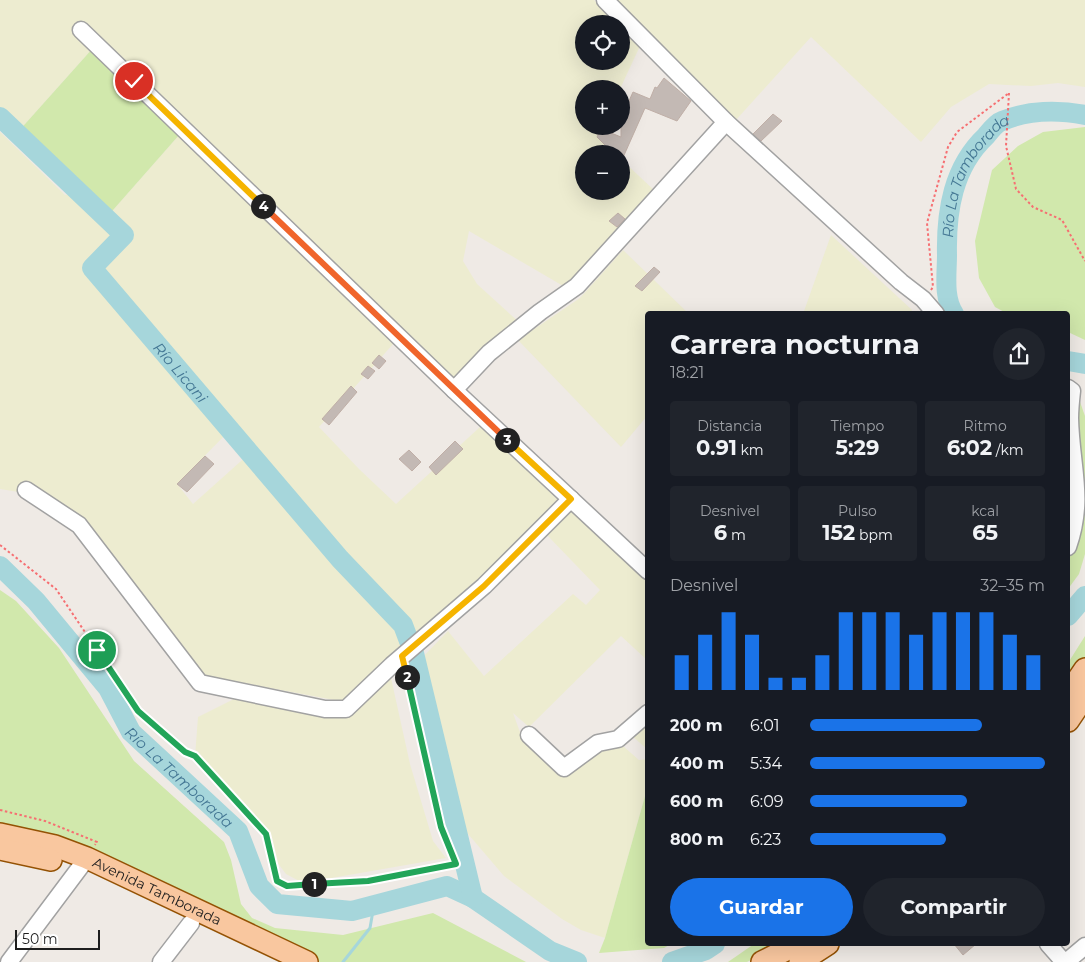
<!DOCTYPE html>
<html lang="es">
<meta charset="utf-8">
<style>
body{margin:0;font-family:Montserrat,sans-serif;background:#20242c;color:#f1f3f6;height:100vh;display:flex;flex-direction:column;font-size:19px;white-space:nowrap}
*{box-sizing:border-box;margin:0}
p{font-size:16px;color:#9ea1a6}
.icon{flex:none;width:28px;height:28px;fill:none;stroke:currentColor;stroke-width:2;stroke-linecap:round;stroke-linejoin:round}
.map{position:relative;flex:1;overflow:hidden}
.drawer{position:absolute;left:645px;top:311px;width:425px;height:635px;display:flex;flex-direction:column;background:#171b24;border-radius:5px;box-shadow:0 5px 20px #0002}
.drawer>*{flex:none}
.tools{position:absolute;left:575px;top:15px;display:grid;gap:10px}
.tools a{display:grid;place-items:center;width:55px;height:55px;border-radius:50%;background:#171b24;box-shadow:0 5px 20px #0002;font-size:25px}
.scale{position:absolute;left:15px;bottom:12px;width:85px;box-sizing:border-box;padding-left:5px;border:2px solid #1e1e1e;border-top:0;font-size:14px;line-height:18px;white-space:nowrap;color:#1e1e1e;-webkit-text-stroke:4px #fff;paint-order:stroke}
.pin{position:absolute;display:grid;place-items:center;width:42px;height:42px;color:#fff;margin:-21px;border:2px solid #fff;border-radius:50%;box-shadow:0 1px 5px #0007}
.km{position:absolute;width:25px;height:25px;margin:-12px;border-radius:50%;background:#222;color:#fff;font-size:14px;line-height:25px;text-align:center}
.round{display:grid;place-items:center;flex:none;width:52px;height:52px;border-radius:26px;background:#20242c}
.summary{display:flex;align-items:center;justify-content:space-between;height:85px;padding:0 25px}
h1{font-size:28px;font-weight:700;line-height:38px}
.stats{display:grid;grid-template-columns:repeat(3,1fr);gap:8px;height:85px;padding:5px 25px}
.stats div{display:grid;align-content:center;border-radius:5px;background:#20242c;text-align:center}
.stats b{font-size:21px;font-weight:700}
.stats small{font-size:14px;font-weight:400}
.stats p{font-size:14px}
.chart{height:140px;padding:10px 25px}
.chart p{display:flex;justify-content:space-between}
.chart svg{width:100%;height:90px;margin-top:5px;stroke:#1a73e8;stroke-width:6}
.cta{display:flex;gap:10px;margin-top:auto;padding:10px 25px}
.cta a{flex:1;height:58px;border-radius:30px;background:#1a73e8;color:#fff;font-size:20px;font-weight:700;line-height:58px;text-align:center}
.cta a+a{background:#20242c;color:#f1f3f6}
ul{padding:0 25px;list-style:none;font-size:16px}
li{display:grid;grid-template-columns:80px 60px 1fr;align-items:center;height:38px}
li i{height:12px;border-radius:6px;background:#1a73e8}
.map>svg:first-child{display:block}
.farmland{fill:#edecd0;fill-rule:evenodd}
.grass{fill:#d1e8ac}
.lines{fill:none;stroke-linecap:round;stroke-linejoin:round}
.stream{stroke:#a6d6db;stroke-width:3}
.river{stroke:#a6d6db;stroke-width:20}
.building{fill:#c3b9b4;stroke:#c0afa7}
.minor-casing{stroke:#a2a2a2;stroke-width:19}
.major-casing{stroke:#945204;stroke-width:24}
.path{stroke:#f66f72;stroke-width:2;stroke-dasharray:2.5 2.5;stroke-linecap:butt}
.minor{stroke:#fff;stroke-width:16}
.major{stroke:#f9c79f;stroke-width:21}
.split-1-casing{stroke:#fff;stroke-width:10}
.split-2-casing{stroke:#fff;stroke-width:10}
.split-3-casing{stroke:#fff;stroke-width:10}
.split-4-casing{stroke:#fff;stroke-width:10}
.split-5-casing{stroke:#fff;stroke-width:10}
.split-1{stroke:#22a559;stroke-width:6}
.split-2{stroke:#22a559;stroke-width:6}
.split-3{stroke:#f5b400;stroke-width:6}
.split-4{stroke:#f0652b;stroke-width:6}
.split-5{stroke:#f5b400;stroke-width:6}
.labels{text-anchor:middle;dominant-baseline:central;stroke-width:4;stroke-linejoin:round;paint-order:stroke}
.street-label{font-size:14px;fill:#1e1e1e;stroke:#fff}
.water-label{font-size:15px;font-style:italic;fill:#447794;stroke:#fff}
</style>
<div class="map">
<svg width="1085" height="962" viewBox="0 0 1085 962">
<rect width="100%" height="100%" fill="#efeae5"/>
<g class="farmland">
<path d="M0,0H594L618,24H584V61H621V27L640,46L620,89H584V126H602L597,137L615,154H584V191H621V159L657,193L570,290L469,231L463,261L477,284L521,324L454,385L101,39L17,133L0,117Z"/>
<path d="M614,0H1085V87L1058,83L1031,86L989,84L951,107L921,142L811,37L735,121Z"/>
<path d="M0,132L65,195L78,193L106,218L180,134L394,343L319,427L359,469L396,504L480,427L564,500L496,567L345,702L201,675L175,648L123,567L91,527L25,493L0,489ZM230,430L250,453L193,504L177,484Z"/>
<path d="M831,235L912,310L910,314H803Z"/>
<path d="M623,250L689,314H648L647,416L621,447L518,340L580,298Z"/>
<path d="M570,507L647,580V660L621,636L529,727L513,713L521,735L562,774L590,752L623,746L639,760L647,759V789L605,938L581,930L562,919L504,876L451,814L417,663L448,631L484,676L573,594L586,605L600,590L545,533Z"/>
<path d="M391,678L410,764L433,841L446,858L303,883L286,874L277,862L266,834L195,756L198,717L234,699L346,718Z"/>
<path d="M647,720V749L632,736Z"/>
</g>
<g class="grass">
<path d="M93,48L180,134L106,218L17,133Z"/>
<path d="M1085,127V340L1068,332V314H1008L995,307L979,278L975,241L992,170L1018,146L1043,132Z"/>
<path d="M1068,400L1080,402L1085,416V554L1079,574L1068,589Z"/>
<path d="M0,590L16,601L59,648L134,761L224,842L231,860L241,904L252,918L275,928L343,935L433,913L526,962H320L170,891L0,828Z"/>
<path d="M1085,636V658L1068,683V663Z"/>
<path d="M647,789L648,944H671L664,948L599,953L605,938Z"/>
<path d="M754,944H784L747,962H728Z"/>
</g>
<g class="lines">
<path class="stream" d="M343,962L370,928L374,905"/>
<g class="river">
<path id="s1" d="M0,117L124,235L92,268L340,559L403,625L409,641"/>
<path id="s2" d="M954,314C943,297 947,274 947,255C946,211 953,167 986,136C990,131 996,123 1002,121C1028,110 1059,110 1085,115"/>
<path d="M1068,361L1085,364"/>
<path id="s3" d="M0,566L36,601L108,688L131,732L238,831L259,886L277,904L352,911L447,886L473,898L550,951L577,962"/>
<path d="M1068,616L1085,596"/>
<path d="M414,653L473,898"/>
<path d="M672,962L706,950L715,944"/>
</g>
</g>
<g class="building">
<path d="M664,78L691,101L677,121L645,108L621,162V154H614L597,137L601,129L621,137V119L625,110L621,108V97L629,101L633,92L650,99L655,87L657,88Z"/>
<path d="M773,114L782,121L761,141L753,134Z"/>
<path d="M618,213L625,219L617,227L609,221Z"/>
<path d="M654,267L660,272L642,291L635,286Z"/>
<path d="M379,355L386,361L379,369L372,363Z"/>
<path d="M368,366L375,371L368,379L361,374Z"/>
<path d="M351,386L357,392L329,425L322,419Z"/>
<path d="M455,441L463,449L436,475L429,467Z"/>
<path d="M409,450L421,462L412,471L399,459Z"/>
<path d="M205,456L214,464L187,492L177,484Z"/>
<path d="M954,944H976L963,955Z"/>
</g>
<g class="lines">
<g class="minor-casing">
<g id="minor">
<path d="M605,0L726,122L901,282L923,299L936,314"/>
<path d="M81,30L454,390L648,571"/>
<path d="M1068,388L1072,391C1071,400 1070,409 1070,418C1071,467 1085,498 1068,547"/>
<path d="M454,390L489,353L540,312L577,286L726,122"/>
<path d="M26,490L79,525L200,683L325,709H346L392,665L484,586L571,499"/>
<path d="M529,735L564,768L598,743L618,739L648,713"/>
<path d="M1048,944L1064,962"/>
<path d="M9,962L87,858"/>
<path d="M161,962L191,923"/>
<path d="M1066,962L1085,946"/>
</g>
</g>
<g class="major-casing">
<g id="major">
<path d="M1068,694L1085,669"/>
<path d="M1068,721L1085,696"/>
<path id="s4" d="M0,834L55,846L87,858L307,962"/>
<path d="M0,849L51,860"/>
<path d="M762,962L798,944"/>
<path d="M800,962L828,944"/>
</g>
</g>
<g class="path">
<path d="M1009,93L1006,146L1016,189L1033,207L1062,220L1085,261"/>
<path d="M931,290L933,287L927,223L948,147L957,132L1009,93"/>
<path d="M0,545L56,589L138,711L185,752L195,756L266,834L277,881L287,886L368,881L456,864L441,827L406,670"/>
<path d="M0,810L45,821L97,842L95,845"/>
</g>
<use href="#minor" class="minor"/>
<use href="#major" class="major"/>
</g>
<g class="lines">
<g class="split-1-casing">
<path id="split-1" d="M97,650L138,711L185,752L195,756L266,834L277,881L287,886L314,884"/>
</g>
<g class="split-2-casing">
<path id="split-2" d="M314,884L368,881L456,864L441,827L407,677"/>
</g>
<g class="split-3-casing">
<path id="split-3" d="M407,677L402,656L484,586L571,499L507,440"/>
</g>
<g class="split-4-casing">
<path id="split-4" d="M263,206L507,440"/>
</g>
<g class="split-5-casing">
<path id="split-5" d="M134,81L263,206"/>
</g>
<use href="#split-1" class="split-1"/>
<use href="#split-2" class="split-2"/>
<use href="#split-3" class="split-3"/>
<use href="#split-4" class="split-4"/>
<use href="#split-5" class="split-5"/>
</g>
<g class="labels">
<g class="street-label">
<text stroke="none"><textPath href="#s4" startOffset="168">Avenida Tamborada</textPath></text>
</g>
<g class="water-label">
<text stroke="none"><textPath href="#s2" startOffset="148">Río La Tamborada</textPath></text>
<text stroke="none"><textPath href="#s1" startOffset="354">Río Licani</textPath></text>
<text stroke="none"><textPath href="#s3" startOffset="279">Río La Tamborada</textPath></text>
</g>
</g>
</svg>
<div class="tools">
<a><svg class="icon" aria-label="locate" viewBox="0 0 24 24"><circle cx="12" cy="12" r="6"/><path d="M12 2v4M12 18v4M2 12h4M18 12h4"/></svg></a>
<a>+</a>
<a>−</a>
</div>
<div class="scale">50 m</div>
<div class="pin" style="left:97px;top:650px;background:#1e9e55"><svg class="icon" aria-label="arrive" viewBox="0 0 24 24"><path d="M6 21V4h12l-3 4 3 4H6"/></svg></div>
<div class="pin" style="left:134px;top:81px;background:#d93025"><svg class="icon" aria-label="check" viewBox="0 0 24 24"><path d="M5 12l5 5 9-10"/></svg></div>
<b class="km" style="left:314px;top:884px">1</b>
<b class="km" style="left:407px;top:677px">2</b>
<b class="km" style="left:507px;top:440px">3</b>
<b class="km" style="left:263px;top:206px">4</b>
<section class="drawer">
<div class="summary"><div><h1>Carrera nocturna</h1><p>18:21</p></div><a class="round"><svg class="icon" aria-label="share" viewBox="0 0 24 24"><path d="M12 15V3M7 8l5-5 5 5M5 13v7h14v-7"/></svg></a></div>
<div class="stats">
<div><p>Distancia</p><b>0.91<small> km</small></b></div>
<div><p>Tiempo</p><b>5:29</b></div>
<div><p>Ritmo</p><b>6:02<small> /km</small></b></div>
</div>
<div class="stats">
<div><p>Desnivel</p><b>6<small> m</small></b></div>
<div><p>Pulso</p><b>152<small> bpm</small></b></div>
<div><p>kcal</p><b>65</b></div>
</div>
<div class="chart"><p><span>Desnivel</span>32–35 m</p>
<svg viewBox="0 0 160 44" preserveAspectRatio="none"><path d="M5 44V27M15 44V17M25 44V6M35 44V17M45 44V38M55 44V38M65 44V27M75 44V6M85 44V6M95 44V6M105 44V17M115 44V6M125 44V6M135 44V6M145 44V17M155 44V27"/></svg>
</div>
<ul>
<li><b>200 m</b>6:01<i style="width:73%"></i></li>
<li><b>400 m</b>5:34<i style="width:100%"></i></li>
<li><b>600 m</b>6:09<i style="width:67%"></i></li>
<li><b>800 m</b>6:23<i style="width:58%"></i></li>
</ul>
<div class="cta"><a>Guardar</a><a>Compartir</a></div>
</section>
</div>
